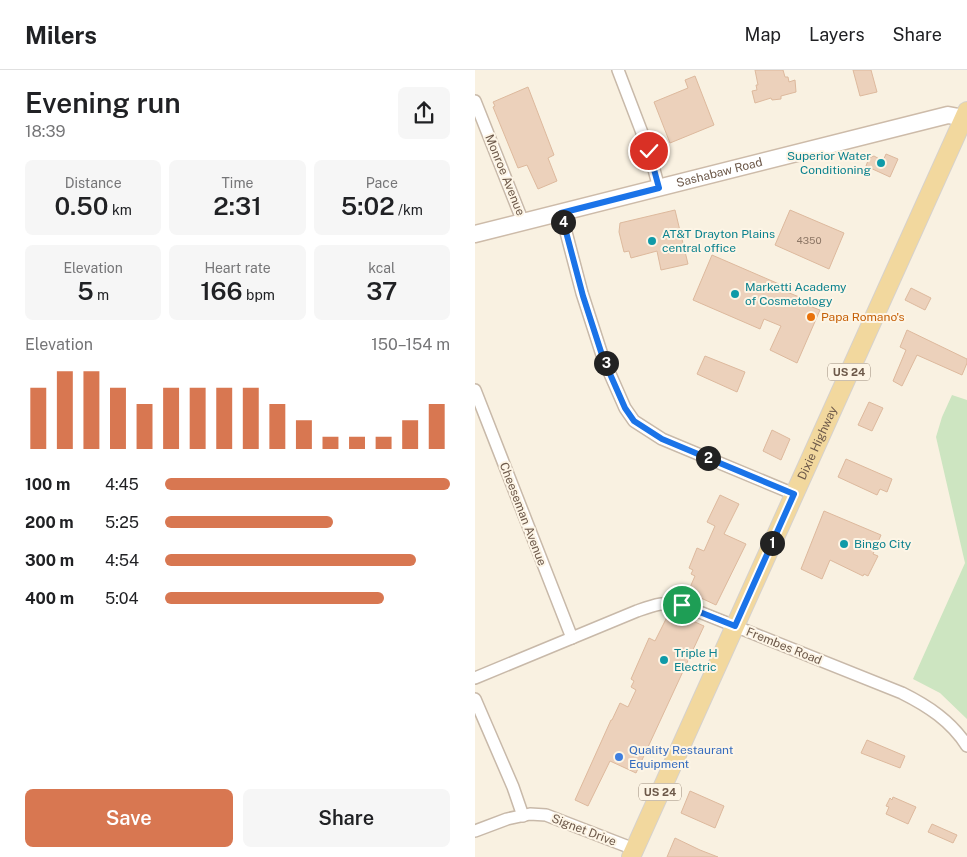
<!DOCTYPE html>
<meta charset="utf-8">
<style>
body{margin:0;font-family:"Public Sans",sans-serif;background:#f6f6f6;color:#202124;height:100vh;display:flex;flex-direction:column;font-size:19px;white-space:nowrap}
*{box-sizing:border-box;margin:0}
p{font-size:16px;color:#757577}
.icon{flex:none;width:28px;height:28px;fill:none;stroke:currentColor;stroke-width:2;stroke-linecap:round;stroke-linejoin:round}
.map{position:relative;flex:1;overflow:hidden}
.side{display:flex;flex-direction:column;background:#fff;width:475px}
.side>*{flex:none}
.pin{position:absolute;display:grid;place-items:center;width:42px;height:42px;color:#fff;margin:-21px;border:2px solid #fff;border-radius:50%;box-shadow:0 1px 5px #0007}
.km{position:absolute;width:25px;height:25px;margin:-12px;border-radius:50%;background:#222;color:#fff;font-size:14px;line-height:25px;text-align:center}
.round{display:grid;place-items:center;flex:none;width:52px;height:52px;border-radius:8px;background:#f6f6f6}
.summary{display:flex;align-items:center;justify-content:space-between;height:85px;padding:0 25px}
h1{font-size:28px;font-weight:600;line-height:38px}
.figures{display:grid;grid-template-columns:repeat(3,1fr);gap:8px;height:85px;padding:5px 25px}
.figures div{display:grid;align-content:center;border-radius:8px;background:#f6f6f6;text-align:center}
.figures b{font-size:25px;font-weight:600}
.figures small{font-size:14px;font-weight:400}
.figures p{font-size:14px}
.chart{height:140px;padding:10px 25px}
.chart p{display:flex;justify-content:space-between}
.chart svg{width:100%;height:90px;margin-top:5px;stroke:#d87751;stroke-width:6}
.button{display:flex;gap:10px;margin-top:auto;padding:10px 25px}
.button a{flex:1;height:58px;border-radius:8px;background:#d87751;color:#fff;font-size:20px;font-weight:600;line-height:58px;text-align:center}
.button a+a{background:#f6f6f6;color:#202124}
ul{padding:0 25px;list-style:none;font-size:16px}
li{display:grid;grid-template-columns:80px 60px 1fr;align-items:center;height:38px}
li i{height:12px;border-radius:6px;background:#d87751}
header{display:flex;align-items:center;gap:30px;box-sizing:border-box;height:70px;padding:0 25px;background:#fff;border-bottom:1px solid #e0e0e0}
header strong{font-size:24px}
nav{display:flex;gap:28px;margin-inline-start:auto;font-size:18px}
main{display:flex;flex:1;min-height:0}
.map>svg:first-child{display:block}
.green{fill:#cde5c1}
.building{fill:#ecd1bb;stroke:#ddb99d}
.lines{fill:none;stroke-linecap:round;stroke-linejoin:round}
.street-casing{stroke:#c8b9a9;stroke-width:14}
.secondary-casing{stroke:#cdbba9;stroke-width:19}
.primary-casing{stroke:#d6d1cc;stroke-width:20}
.street{stroke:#fff;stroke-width:11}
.secondary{stroke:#fff;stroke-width:16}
.primary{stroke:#f2d89e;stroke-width:18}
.route-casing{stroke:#fff;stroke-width:10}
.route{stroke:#1a73e8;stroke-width:6}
.culture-dot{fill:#0f9aa8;stroke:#fdf5e6;stroke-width:2}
.food-dot{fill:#e8710a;stroke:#fdf5e6;stroke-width:2}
.shop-dot{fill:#3f7fe0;stroke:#fdf5e6;stroke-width:2}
.labels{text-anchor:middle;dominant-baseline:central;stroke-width:4;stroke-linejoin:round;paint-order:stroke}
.number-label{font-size:10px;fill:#8d7766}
.shield{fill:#fdf5e6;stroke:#988879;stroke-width:1}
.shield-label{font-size:11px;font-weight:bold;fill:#6d594a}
.culture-label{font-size:12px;fill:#0d838f;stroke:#fdf5e6;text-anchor:start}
.street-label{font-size:12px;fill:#6d594a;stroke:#fdf5e6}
.food-label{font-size:12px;fill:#c56008;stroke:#fdf5e6;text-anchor:start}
.shop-label{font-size:12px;fill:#366cbe;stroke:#fdf5e6;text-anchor:start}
</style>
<header>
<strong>Milers</strong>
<nav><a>Map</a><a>Layers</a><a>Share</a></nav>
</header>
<main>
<section class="side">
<div class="summary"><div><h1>Evening run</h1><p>18:39</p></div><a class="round"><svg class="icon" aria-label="share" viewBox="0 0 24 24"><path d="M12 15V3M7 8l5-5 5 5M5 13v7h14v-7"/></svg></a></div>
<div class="figures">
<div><p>Distance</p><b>0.50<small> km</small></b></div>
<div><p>Time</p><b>2:31</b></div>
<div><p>Pace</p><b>5:02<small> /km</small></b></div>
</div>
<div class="figures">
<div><p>Elevation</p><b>5<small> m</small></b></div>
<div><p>Heart rate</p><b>166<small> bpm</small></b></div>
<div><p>kcal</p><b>37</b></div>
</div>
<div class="chart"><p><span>Elevation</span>150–154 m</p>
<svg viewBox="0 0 160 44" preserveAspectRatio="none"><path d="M5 44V14M15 44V6M25 44V6M35 44V14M45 44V22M55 44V14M65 44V14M75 44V14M85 44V14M95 44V22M105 44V30M115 44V38M125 44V38M135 44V38M145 44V30M155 44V22"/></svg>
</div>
<ul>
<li><b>100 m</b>4:45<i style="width:100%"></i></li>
<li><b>200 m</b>5:25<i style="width:59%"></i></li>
<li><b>300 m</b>4:54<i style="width:88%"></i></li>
<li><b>400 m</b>5:04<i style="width:77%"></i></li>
</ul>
<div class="button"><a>Save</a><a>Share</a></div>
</section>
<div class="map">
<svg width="492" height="787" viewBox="0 0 492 787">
<rect width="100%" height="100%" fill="#f9f1e1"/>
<path class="green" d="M477,325L492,330V649L465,623L438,609L490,493L461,367L467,347Z"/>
<g class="building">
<path d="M280,0H308L310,7H313L314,12L320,10L321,22L306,26V29L297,30L296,28L280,33L277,21L282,20L281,15H283Z"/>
<path d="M378,0H396L402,22L385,26Z"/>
<path d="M220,6L239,55L195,73L179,32L213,18L210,10Z"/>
<path d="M53,17L79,85L73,88L82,111L63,119L52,95L43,98L18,37L20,36L18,32Z"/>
<path d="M411,84L423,89L415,107L391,96L394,88L399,86L408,91Z"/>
<path d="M200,140L213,194L186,200L182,181L156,188L154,181L149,182L144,162L145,153Z"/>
<path d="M315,140L369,163L354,199L300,175Z"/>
<path d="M237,185L304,214L302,218L339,233L337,237L345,240L322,293L295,280L306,256L289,249L285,259L218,230Z"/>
<path d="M436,218L456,228L450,240L430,230Z"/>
<path d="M432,260L492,289V293L487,305L442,285L427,316L418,311L431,280L425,277Z"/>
<path d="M230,286L270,302L262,322L222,304Z"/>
<path d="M394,332L408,338L397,361L383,355Z"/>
<path d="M297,360L315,369L306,390L288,381Z"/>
<path d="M371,389L417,409L412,422L405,419L402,425L363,407Z"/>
<path d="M245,425L264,434L249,464L271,474L241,535L213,522L220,506L216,504L218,500L214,498L222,478L229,481L240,456L232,452Z"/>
<path d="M349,441L406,465L398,484L403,486L393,506L389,504L388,506L355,490L347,509L326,499Z"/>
<path d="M195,541L229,556L161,703L135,691L113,736L100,730L136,650H137L145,633L153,637L161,620L156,617L159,611L156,609L174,568L180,571Z"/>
<path d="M392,670L430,686L425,698L386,683Z"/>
<path d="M215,721L249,736L240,758L206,743Z"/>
<path d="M418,727L441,737L433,754L411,744L414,737L411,736L415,728L417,730Z"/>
<path d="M457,754L482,765L478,773L453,762Z"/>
<path d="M200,768L225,780L243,787H192Z"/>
</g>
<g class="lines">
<g class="street-casing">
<g id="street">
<path d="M143,0L174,81L184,118"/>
<path d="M0,31L48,152"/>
<path d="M86,143L107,223L128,288L150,338L159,351L187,369L319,424"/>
<path d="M0,320L97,568"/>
<path d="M0,608L162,541C179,535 189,531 207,535L427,623C453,636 476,651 492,676"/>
<path d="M0,629L38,717L48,746"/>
<path d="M0,761L32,749L55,744L71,745L159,779"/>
</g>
</g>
<g class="secondary-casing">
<g id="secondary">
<path id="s1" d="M0,164L473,45L489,48"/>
</g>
</g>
<g class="primary-casing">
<g id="primary">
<path id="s2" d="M156,787L492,41"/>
</g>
</g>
<use href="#street" class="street"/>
<use href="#secondary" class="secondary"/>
<use href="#primary" class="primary"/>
</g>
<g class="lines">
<g class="route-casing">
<path id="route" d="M174,81L184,118L86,143L108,226L128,288L150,338L159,351L187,369L319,424L260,556L207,535"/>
</g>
<use href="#route" class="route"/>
</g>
<g class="culture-dot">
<circle cx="406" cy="93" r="5"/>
<circle cx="177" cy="171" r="5"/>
<circle cx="260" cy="224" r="5"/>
<circle cx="369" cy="474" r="5"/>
<circle cx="189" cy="590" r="5"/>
</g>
<circle class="food-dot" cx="336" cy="247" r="5"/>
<circle class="shop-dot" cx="144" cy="687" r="5"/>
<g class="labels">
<g class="number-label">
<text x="334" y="170">4350</text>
</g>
<g class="shield">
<rect x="353" y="293.5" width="42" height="17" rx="4"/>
<rect x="164" y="713.5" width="42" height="17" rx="4"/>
</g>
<g class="shield-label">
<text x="374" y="302">US 24</text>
<text x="185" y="722">US 24</text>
</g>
<g class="culture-label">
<text x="396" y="86" text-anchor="end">Superior Water<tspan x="396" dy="14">Conditioning</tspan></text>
<text x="187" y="164">AT&amp;T Drayton Plains<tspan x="187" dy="14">central office</tspan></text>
<text x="270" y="217">Marketti Academy<tspan x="270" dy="14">of Cosmetology</tspan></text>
<text x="379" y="474">Bingo City</text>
<text x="199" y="583">Triple H<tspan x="199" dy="14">Electric</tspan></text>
</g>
<g class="street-label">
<text stroke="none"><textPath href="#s1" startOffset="252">Sashabaw Road</textPath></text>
<text transform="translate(30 105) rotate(68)">Monroe Avenue</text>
<text stroke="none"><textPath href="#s2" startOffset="454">Dixie Highway</textPath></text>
<text transform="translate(48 444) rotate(69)">Cheeseman Avenue</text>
<text transform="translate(309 576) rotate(22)">Frembes Road</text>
<text transform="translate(109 760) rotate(21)">Signet Drive</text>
</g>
<g class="food-label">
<text x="346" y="247">Papa Romano's</text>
</g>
<g class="shop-label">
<text x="154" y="680">Quality Restaurant<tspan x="154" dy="14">Equipment</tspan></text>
</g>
</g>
</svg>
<div class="pin" style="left:207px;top:535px;background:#1e9e55"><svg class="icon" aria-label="arrive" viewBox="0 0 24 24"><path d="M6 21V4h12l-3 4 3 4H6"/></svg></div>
<div class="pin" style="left:174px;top:81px;background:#d93025"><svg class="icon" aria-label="check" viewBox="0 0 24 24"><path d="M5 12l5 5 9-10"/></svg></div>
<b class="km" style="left:297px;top:473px">1</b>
<b class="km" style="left:233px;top:388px">2</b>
<b class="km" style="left:131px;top:293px">3</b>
<b class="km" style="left:88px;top:152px">4</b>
</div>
</main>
